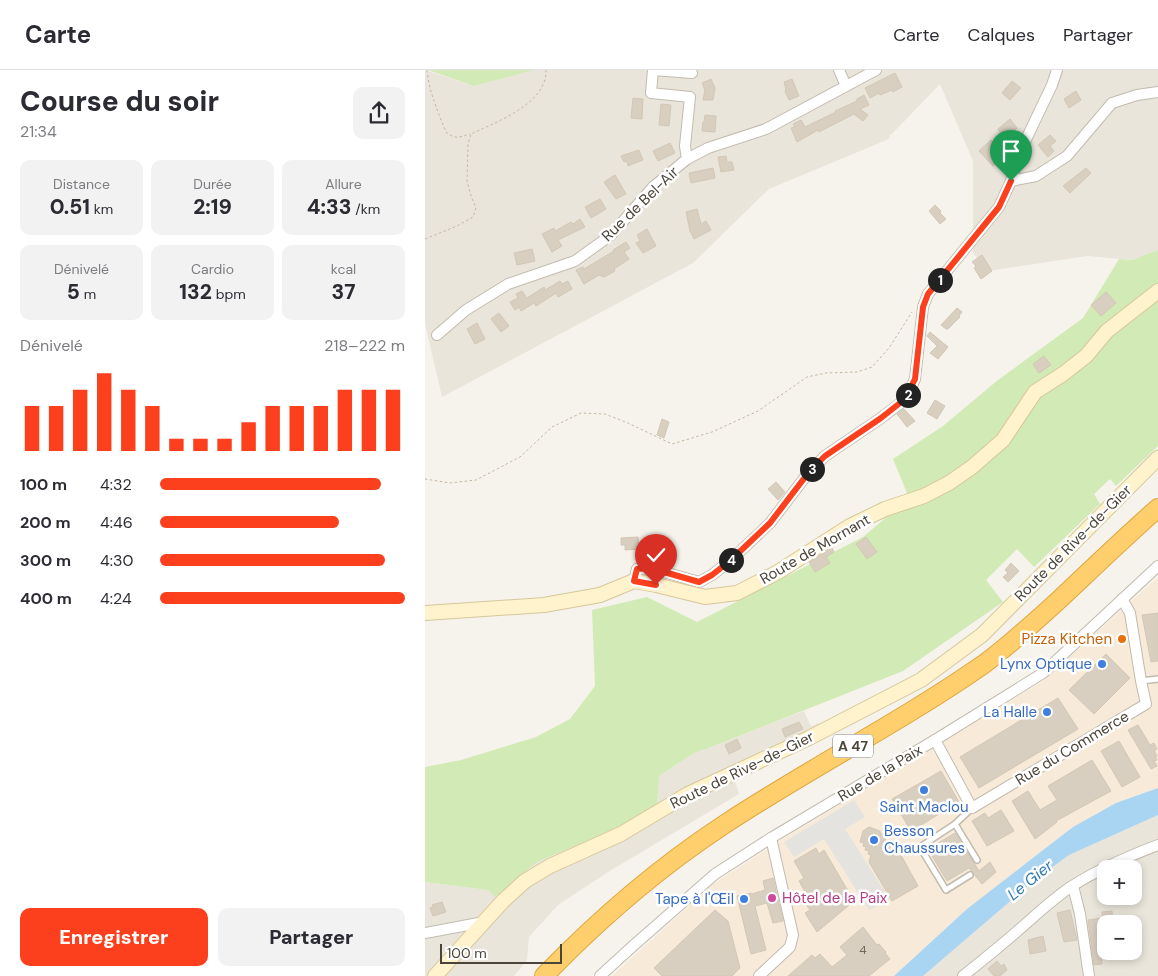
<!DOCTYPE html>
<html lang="fr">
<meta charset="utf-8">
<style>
body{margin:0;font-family:"DM Sans",sans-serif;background:#f2f2f3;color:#2b2b33;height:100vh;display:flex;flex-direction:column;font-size:19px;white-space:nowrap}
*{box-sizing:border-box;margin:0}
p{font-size:16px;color:#7c7c81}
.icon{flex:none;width:28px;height:28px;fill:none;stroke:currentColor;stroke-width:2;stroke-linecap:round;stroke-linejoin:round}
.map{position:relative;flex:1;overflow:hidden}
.details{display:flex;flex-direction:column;background:#fff;width:425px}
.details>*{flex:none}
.fabs{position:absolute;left:672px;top:790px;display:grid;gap:10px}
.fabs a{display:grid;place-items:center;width:45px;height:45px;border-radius:10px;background:#fff;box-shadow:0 2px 8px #0003;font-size:25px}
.scale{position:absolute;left:15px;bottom:12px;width:122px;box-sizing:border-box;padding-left:5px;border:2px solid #4b4439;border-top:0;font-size:14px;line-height:18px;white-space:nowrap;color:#4b4439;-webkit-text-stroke:4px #fff;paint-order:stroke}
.pin{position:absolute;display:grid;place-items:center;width:42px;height:42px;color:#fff;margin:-51px -21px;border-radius:50% 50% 50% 0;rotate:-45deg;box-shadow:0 0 5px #0007}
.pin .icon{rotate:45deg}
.km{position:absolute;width:25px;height:25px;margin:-12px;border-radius:50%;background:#222;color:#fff;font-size:14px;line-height:25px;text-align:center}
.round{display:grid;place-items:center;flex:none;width:52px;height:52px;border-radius:10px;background:#f2f2f3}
.head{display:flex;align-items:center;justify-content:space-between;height:85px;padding:0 20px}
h1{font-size:28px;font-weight:800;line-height:38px}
.stats{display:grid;grid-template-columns:repeat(3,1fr);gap:8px;height:85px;padding:5px 20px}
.stats div{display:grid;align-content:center;border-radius:10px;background:#f2f2f3;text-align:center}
.stats b{font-size:21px;font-weight:800}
.stats small{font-size:14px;font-weight:400}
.stats p{font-size:14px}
.chart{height:140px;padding:10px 20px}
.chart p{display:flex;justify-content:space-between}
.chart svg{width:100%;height:90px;margin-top:5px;stroke:#fc3f1d;stroke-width:6}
.primary-button{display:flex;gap:10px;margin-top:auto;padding:10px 20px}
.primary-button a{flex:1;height:58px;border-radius:10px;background:#fc3f1d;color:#fff;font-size:20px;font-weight:800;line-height:58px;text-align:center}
.primary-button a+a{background:#f2f2f3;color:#2b2b33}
ul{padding:0 20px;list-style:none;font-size:16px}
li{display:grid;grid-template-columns:80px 60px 1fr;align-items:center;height:38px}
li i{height:12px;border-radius:6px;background:#fc3f1d}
header{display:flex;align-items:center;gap:30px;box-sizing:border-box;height:70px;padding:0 25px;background:#fff;border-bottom:1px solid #e1e1e2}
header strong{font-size:24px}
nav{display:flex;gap:28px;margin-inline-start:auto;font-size:18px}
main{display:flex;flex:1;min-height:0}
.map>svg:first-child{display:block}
.residential{fill:#eae5da;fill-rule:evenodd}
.commercial{fill:#f7ead8}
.green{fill:#d2eab5}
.parking{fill:#e5e3e0}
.water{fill:#a9d4f2}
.building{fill:#d8cfc1;stroke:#d3c7b4}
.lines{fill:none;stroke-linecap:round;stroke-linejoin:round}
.service-casing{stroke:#c2bbae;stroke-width:8}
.minor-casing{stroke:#c2bbae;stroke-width:12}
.secondary-casing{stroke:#d6c79b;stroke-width:16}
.motorway-casing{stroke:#e0a43c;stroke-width:20}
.path{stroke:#c4b79f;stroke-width:1;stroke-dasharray:2.5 2.5;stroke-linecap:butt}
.service{stroke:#fff;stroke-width:5}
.minor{stroke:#fff;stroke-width:10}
.secondary{stroke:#fff3cd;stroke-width:14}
.motorway{stroke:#ffcf6e;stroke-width:18}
.route-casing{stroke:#fff;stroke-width:10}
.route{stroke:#fc3f1d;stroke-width:6}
.food-dot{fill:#e8710a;stroke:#fff;stroke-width:2}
.shop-dot{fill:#3f7fe0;stroke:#fff;stroke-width:2}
.hotel-dot{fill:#d1479c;stroke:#fff;stroke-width:2}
.labels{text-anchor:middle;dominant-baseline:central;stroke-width:5;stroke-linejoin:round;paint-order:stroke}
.number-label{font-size:12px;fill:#6e675b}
.shield{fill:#fff;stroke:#817c74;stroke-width:1}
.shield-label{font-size:14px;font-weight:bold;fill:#4b4439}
.street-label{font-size:15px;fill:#4b4439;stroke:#fff}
.food-label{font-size:15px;fill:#c56008;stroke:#fff;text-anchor:end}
.shop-label{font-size:15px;fill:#366cbe;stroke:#fff;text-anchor:end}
.hotel-label{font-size:15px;fill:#b23c85;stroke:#fff;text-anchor:start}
.water-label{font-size:16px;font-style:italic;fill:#2e7ab2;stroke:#fff}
</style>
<header>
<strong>Carte</strong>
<nav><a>Carte</a><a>Calques</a><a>Partager</a></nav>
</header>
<main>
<section class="details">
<div class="head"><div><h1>Course du soir</h1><p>21:34</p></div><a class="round"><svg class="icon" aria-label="share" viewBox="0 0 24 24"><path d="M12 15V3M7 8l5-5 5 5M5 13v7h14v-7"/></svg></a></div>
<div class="stats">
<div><p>Distance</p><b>0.51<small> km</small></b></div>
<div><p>Durée</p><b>2:19</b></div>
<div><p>Allure</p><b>4:33<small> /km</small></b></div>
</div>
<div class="stats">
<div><p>Dénivelé</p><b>5<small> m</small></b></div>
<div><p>Cardio</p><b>132<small> bpm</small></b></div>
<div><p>kcal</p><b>37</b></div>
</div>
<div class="chart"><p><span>Dénivelé</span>218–222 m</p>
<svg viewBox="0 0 160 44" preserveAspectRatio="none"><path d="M5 44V22M15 44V22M25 44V14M35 44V6M45 44V14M55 44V22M65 44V38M75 44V38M85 44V38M95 44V30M105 44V22M115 44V22M125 44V22M135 44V14M145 44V14M155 44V14"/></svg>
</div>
<ul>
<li><b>100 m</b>4:32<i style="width:90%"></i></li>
<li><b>200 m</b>4:46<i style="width:73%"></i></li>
<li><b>300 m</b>4:30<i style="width:92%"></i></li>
<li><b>400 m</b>4:24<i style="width:100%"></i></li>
</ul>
<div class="primary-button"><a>Enregistrer</a><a>Partager</a></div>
</section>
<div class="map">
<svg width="733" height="906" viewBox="0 0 733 906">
<rect width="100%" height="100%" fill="#f6f3ec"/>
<g class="residential">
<path d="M0,0L49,16L109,0H733V180L707,190L662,186L563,201L548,183V91L515,14L466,65L465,64L464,69L344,119L268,193L17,327L0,254Z"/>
<path d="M379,641L386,656L393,653L405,665L310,712L314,724L183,802L133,835L104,867L102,890L89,906H0V812L63,820L70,827L112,792L171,767L232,738L234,706L269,683L294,674Z"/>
<path d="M733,745V906H498L610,810L644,785ZM681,799H709V826H681ZM681,854H709V881H681Z"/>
</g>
<path class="commercial" d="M733,507V718L691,733L542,839L469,906H187L288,814L363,766L618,611Z"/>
<g class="green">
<path d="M3,0H109L49,16Z"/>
<path d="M733,180V376L691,416L685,409L669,424L675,434L609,497L592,479L561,510L578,532L478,601L294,674L269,683L234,706L232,738L171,767L112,792L70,827L63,820L0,812V697L36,690L111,667L145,649L170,616L167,540L222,527L272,552L438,467L484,428L468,389L518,356L573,310L658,248L694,189L707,190Z"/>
</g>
<path class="parking" d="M429,730L440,747L420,759L465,830L444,840L399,769L369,787L359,772Z"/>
<path class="water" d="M733,718V745L644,785L610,810L498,906H469L542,839L648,757L691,733Z"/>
<g class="building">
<path d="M470,3L477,17L468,22L467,20L455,25L454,23L445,28L440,18Z"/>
<path d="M286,9L290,18L288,30H278L280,20L277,13Z"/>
<path d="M367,9L374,26L364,30L360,21L361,20L359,12Z"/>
<path d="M587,11L596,18L585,30L577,23Z"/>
<path d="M651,21L656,30L644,38L639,29Z"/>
<path d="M439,25L444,35L435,39L443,45L438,51L429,44L394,62L393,60L372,72L366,58L370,57L368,54L376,50L380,57L411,42L410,41L432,31V29Z"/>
<path d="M208,28L218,29L217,49L206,48Z"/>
<path d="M236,34L246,35L244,56L234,55Z"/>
<path d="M280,45L291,46L290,62L277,61L278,52H279Z"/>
<path d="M585,49L592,58L589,61L590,62L585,67L584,65L579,68L573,59Z"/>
<path d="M625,65L631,71L625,76L629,81L623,87L613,75Z"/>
<path d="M566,70L580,84L568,96L554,81Z"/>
<path d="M245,73L250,83L233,91L228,81Z"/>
<path d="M214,80L218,90L203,96L202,91L199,92L196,86Z"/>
<path d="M301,86L302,92H307L309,100L296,102L293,87Z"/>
<path d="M288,98L290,108L266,113L264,103Z"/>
<path d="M661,98L666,103L645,123L638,116Z"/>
<path d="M190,105L201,124L191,129L179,112Z"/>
<path d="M175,129L181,139L166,148L160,137Z"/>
<path d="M510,135L516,141L515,143L521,149L515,154L504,141Z"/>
<path d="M272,139L276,154L281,151L286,160L269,169L265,161L261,142Z"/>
<path d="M155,149L160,157L133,170L137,176L127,182L117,164L129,158L130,161L146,152L148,154Z"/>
<path d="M222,159L231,176L218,183L211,173L215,171L212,165Z"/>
<path d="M201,172L205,178L199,182L204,189L189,199L190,201L179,207L174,205L159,214L151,200L158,197L159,199L189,181L188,180Z"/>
<path d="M107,179L110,191L92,195L89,183Z"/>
<path d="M557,185L567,201L556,209L549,198L551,196L547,192Z"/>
<path d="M135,211L137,214L143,211L147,219L133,227L131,223L111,236L109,233L96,241L94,237L90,240L85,232L93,228L91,224L97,221L102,228L119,217L120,220Z"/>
<path d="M681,222L691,233L676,246L666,235Z"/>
<path d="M532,238L537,242L534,246L535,247L523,259H521L516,255Z"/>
<path d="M74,243L84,256L76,262L66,249Z"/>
<path d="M52,253L60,269L50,274L42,259Z"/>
<path d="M505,262L523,277L513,289L505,283L512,276L502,266Z"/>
<path d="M619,286L626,295L614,303L608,294Z"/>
<path d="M510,330L520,336L512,349L502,343Z"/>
<path d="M479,339L490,351L482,357L472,344Z"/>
<path d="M237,349L244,352L239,368L232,365Z"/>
<path d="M351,412L360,422L353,430L343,419Z"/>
<path d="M213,467L214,479L200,480V475H196V468Z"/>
<path d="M441,467L452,482L442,489L431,474Z"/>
<path d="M407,478L409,482L401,487L405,493L390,502L384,492Z"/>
<path d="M586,493L594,501L583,512L578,507L583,503L580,500Z"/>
<path d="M733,543V591L726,592L717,545Z"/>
<path d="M681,584L705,608L669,644L644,620Z"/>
<path d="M633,628L653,659L554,718L535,687Z"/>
<path d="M374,652L378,659L360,667L357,659Z"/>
<path d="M713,655L725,675L729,673L732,679L729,681L732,686L730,687L732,690L729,691L732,696L726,699L703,660Z"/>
<path d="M312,669L316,678L304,684L300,675Z"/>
<path d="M694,671L715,707L697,717L676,681Z"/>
<path d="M667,690L686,721L631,751L632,752L610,769L587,731L603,721L615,740L632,730L623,716Z"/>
<path d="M516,701L534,732L486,761L467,729Z"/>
<path d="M576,740L589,761L562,776L547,751L560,743L563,748Z"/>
<path d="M444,757L455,761V763L458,764L457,768L461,769L460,771L463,773V774L471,776L493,816L467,831L444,792L446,785L443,784L444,781L440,780L441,777L438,776L439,773L435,772L438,761Z"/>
<path d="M530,763L554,801L565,792L571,802L557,814L544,798L522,811L503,779Z"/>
<path d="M391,778L394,784L399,780L429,831L392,862L380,843L385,840L378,830L383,827L374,811L379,808L369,791Z"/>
<path d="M348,808L358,851L348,853L342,833L330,836L341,880L326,884L312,826L326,823L327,824L340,820L338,811Z"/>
<path d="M17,832L21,842L8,846L5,838L8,837L7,835Z"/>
<path d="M290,840L303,851L315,898L307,906H237L229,898Z"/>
<path d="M645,840L652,870L639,872L632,843Z"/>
<path d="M687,841L688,854H681V871L674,872L677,894L669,895L663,850L678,848L677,842Z"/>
<path d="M438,857L452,875L454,874L461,882L460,883L465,889L444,906H363L387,885L390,888L395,884L407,897L422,885L415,877Z"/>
<path d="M618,866L621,881L605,884L603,870Z"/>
<path d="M572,891L576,896L579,894L582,900L575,906H569L563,899Z"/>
</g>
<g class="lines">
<g class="service-casing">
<g id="service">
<path d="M716,611L733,609"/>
<path d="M530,754L552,790"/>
<path d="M545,805L521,820L495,777L530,754L547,738"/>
</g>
</g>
<g class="minor-casing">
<g id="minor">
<path d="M228,0L226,23L265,27L260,76L262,89"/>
<path d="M228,0L267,3"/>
<path d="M414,0L421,16"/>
<path d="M586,111L611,106L642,86L687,33L712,25L733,22"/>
<path d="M12,265L41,240L83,214L150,191L186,165L228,117L262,89L283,78L341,59L451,0"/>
<path d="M209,511L212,499L225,498L274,512L287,505L306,490L345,453L384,402L400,386L456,348L481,329L490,309L498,237L503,224L574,137L586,111L595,82L627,15L632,0"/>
<path d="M510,670L547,738L721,634L716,611L705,543L697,529"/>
<path d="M648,816L655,844L664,906"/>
<path d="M0,863L59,852"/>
<path d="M175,906L209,875L290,804L346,768L510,670L618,603L733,496"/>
<path d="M334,906L365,877L368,865L346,768"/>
<path d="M538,906C558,890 578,874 597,857C613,843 629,828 647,816C674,799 704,786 733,775"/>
</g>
</g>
<g class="secondary-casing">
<g id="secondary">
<path d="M0,543L119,535L175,525L209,511L231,515L280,527L312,523L353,502L425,456L460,439L499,426L524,413L547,397L578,370L610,322L638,304L661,286L682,261L733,221"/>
<path d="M10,906L78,831L100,811L125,796L196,764L263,724L384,668L496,610L557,565L733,388"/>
</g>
</g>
<g class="motorway-casing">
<path id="motorway" d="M119,906C175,848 233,798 300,754C385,698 476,652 559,594C586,574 611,551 636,528C668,498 700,467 733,438"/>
</g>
<g class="path">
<path d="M2,0C4,22 13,42 21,62C30,70 35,67 45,64"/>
<path d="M0,169L32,156L48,147L51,138L46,126L42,111L43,74L46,64C69,53 110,38 119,12C121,8 121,4 121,0"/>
<path d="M0,409L25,413L51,410L95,387L127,357L156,343L180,344L203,353L247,374L287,362L333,341L382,307L401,303L432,302L447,297L464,278L487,242"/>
</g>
<use href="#service" class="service"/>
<use href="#minor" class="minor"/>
<use href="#secondary" class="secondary"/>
<use href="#motorway" class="motorway"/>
</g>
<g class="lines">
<g class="route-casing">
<path id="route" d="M231,515L209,511L212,499L225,498L274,512L287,505L306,490L345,453L384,402L400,386L456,348L480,329L490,309L498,237L503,224L574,137L586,111"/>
</g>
<use href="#route" class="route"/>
</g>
<circle class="food-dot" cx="697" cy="569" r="5"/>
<g class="shop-dot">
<circle cx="677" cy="594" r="5"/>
<circle cx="622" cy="642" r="5"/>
<circle cx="499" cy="720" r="5"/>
<circle cx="449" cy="770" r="5"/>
<circle cx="319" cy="829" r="5"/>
</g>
<circle class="hotel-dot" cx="347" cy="828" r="5"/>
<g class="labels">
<g class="number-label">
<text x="438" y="880">4</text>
</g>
<rect class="shield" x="408" y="664.5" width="40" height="23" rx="4"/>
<g class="shield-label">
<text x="428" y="676">A 47</text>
</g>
<g class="street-label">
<text transform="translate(215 134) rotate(-44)">Rue de Bel-Air</text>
<text transform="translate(648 473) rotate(-45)">Route de Rive-de-Gier</text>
<text transform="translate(390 479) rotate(-30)">Route de Mornant</text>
<text transform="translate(647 678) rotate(-31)">Rue du Commerce</text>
<text transform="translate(317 700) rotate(-26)">Route de Rive-de-Gier</text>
<text transform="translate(455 703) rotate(-31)">Rue de la Paix</text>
</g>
<g class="food-label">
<text x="687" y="569">Pizza Kitchen</text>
</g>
<g class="shop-label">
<text x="667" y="594">Lynx Optique</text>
<text x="612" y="642">La Halle</text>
<text x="499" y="737" text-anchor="middle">Saint Maclou</text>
<text x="459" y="761" text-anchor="start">Besson<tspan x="459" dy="17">Chaussures</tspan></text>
<text x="309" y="829">Tape à l'Œil</text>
</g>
<g class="hotel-label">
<text x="357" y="828">Hôtel de la Paix</text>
</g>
<g class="water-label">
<text transform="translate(605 810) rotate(-39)">Le Gier</text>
</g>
</g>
</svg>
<div class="fabs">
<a>+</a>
<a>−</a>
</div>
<div class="scale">100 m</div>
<div class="pin" style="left:586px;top:111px;background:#1e9e55"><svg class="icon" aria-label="arrive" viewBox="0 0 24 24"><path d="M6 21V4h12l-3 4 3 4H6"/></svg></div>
<div class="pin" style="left:231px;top:515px;background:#d93025"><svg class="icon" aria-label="check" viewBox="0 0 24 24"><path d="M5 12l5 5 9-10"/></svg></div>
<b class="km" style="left:515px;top:210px">1</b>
<b class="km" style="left:483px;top:325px">2</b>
<b class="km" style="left:387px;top:399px">3</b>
<b class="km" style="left:306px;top:490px">4</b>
</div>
</main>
